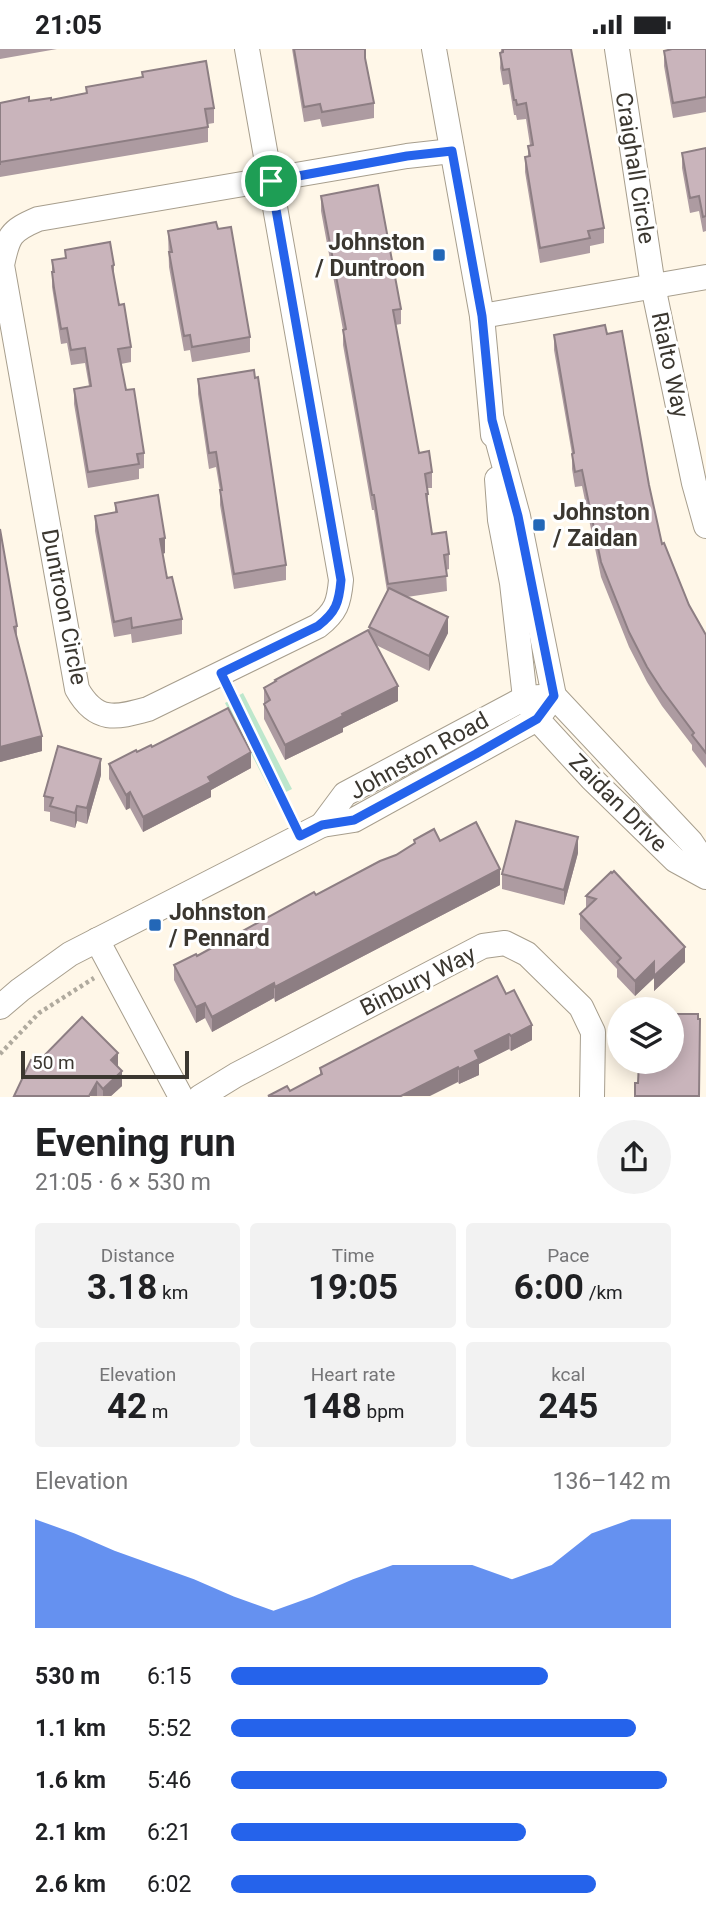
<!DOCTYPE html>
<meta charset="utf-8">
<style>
body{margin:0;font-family:Roboto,sans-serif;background:#f2f2f2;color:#202124;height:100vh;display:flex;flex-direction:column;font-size:26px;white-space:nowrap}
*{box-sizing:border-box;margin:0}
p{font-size:23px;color:#757577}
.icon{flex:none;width:38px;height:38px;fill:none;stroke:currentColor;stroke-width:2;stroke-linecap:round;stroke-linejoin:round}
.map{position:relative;height:1048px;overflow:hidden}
.details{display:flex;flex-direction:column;background:#fff;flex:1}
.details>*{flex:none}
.fabs{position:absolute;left:607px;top:948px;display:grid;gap:14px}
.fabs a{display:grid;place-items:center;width:77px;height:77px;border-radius:50%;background:#fff;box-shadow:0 4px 18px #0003;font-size:35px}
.scale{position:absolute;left:21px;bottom:18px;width:168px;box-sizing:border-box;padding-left:7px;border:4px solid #3b3730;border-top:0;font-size:19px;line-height:24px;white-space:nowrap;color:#3b3730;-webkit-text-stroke:5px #fff;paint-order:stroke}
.pin{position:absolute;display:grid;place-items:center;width:60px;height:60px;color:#fff;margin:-30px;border:4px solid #fff;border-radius:50%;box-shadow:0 2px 7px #0007}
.round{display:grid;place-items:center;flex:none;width:74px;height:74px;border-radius:37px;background:#f2f2f2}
.summary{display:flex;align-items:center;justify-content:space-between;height:119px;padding:0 35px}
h1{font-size:38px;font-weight:700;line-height:52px}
.stats{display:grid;grid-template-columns:repeat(3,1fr);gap:10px;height:119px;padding:7px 35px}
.stats div{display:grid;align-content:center;border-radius:7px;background:#f2f2f2;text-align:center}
.stats b{font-size:35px;font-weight:700}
.stats small{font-size:19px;font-weight:400}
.stats p{font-size:19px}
.chart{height:196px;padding:14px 35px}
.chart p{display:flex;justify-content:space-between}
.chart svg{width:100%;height:126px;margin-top:7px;fill:#2563eb;opacity:.7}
ul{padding:0 35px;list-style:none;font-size:23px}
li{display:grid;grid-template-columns:112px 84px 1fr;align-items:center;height:52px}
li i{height:18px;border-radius:9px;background:#2563eb}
.status{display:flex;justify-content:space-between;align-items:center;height:49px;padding:0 35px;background:#fff;direction:ltr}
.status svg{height:19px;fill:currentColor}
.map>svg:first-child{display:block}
.green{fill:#bde7cc}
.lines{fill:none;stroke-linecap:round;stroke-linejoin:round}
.minor-casing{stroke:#a79e8d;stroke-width:26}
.path{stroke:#b0aa9e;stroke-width:4.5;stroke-dasharray:3.5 3.5;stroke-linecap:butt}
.minor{stroke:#fff;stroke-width:24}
.wall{fill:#ad9ba1}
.shaded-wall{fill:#8d7e83}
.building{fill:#c9b4bb;stroke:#8d7e83;stroke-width:2}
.route-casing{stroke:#fff;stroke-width:14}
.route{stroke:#2563eb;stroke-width:9}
.poi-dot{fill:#2367b7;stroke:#fff;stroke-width:2.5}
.labels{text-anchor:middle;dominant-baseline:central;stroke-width:6;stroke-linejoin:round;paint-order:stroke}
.street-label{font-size:23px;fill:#3b3730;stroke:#fff}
.poi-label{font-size:23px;font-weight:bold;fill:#3b3730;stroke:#fff;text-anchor:start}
</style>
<div class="status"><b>21:05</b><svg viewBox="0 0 49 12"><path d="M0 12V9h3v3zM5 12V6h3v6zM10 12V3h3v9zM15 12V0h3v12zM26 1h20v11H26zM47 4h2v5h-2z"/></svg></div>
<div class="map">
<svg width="706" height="1048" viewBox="0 0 706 1048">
<rect width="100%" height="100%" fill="#fff7e8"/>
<path class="green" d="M243,644L292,740L274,749L225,654Z"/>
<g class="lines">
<g class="minor-casing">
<g id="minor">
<path d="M247,0L341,531C339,554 336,563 318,577L148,660C116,669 96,674 77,640L2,216C8,187 10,182 38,170L407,107L452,102"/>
<path d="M434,0L482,267L493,386"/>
<path d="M617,0L653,237L694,434L706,477"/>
<path d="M482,267L706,228"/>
<path d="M497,430L500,471L512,534L525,649L537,670L592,730L675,811L706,828"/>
<path d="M554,647L691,793L706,815"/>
<path d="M322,776L345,745L525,649L541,648"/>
<path d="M97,891L181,1048"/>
<path d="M0,958L20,941L70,905L322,776L354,771L537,670L554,647L518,467L492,371"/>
<path d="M200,1048L236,1026L483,897L505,894L527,905L581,958L593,983L592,1048"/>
</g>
</g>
<g class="path">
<path d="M230,643L290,767"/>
<path d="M0,1005L39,964L94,929"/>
</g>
<use href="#minor" class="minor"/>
</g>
<g class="wall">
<path d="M0,0H57L0,10Z"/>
<path d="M292,0H365V9L374,54V69L322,78L320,70L304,73Z"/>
<path d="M501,0H571L604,179V194L590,197V204L540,214L525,123V108H528V97L530,96L526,70L517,71L516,66H514L509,35L503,36L500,19Z"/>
<path d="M670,0H706V63L673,69L664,17V2L670,1Z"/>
<path d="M142,23L214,59V74L208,75V93L0,128V131V54L51,51L86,45V38L142,28Z"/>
<path d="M706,99V182L703,183L699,162L690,164L682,119V104Z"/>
<path d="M321,147L401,260V275L395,276L419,404L432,423V439H428V459L432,485L449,505V520L446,521L447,542L407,548L448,584L429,622L376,596L398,652L343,679V683L285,711L264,670V639L369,583V578L387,542L374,461H372L343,296V281L321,162Z"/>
<path d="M218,180L250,288V303L192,313L190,301L184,302L169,218L168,182Z"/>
<path d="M65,201L114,216V231L119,256L131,298V313L121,315L126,341L144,404V419L139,420V430L88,439L74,355V340L89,337L85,314L71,316L67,294L61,295L52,238V211L65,209Z"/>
<path d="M607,285L649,436L662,495L689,556L706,586V719L692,701V696L662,657L647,633L629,598L601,528L582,437L575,438L572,420V405L554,301V286Z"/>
<path d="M198,330L286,516V531L234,540L220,456V442L216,418L209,420L198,345Z"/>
<path d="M115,454L165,504L163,505L167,529L182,570V585L132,594L131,585L114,588L95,482V467L115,463Z"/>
<path d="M0,480L17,577V591L42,702L0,713Z"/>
<path d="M152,698L251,719L211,741V748L143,783L130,759L126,761L109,730V715Z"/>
<path d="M101,726L87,775L77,772L75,779L50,772V763L44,762V747Z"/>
<path d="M414,791L440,792L500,836L275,953L274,949L212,983L205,969L196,974L174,931V916L197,907L396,806L414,795Z"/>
<path d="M578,804L564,856L502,840V825Z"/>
<path d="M611,823L685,913L654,942V929L635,947L617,928V920L580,880V865L586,859V847Z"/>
<path d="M497,927L532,991L511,1002L509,1000L479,1015V1026L459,1035L458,1033L320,1026V1019Z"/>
<path d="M118,1018L122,1037L111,1047H14Z"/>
</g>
<g class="shaded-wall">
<path d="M165,489V504L160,505V490Z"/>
<path d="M448,568V584L429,622V607Z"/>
<path d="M398,637V652L343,679V683L285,711V696L342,665Z"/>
<path d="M42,687V702L0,713V698Z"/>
<path d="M251,703V719L211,741V748L143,783V768L208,728Z"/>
<path d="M101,710V726L87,775V759Z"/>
<path d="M130,743V759L126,761V746Z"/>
<path d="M77,757V772L75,779V764Z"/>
<path d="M578,788V804L564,856V841Z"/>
<path d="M500,820V836L275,953V938Z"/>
<path d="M685,898V913L654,942V929L635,947V932L654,913Z"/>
<path d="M274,934V949L212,983V968Z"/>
<path d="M205,954V969L196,974V958Z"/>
<path d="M532,976V991L511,1002V987Z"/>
<path d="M509,985V1000L479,1015V1026L459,1035V1020L475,1002Z"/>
<path d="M118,1004V1020L111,1011Z"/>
<path d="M458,1018V1033L430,1047H401Z"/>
<path d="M122,1022V1037L111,1047H103V1040Z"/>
<path d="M97,1033V1047H89Z"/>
</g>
<g class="building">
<path d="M294,0H365V9L374,54L322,63L320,55L304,58Z"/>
<path d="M503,0H571L604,179L588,182L590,189L540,199L525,108L530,107L528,97L533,96L526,54L517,56L516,51H514L509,20L503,21L500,4L503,3Z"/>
<path d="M672,0H706V48L673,54L664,2Z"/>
<path d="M206,12L214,59L205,60L208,78L0,113V116V54L29,48V52L51,49V51L87,44L86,38L143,28L142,23Z"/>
<path d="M706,99V167L703,168L699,147L690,149L682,104Z"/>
<path d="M378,136L401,260L393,261L419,404L429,402L432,423L425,425L428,445H426L432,485L446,483L449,505L444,506L447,527L388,535L374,446H372L343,281L346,280L321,147Z"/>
<path d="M216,173L218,180L231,178L250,288L192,298L190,286L184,287L169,203H172L168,182Z"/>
<path d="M110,193L114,216L112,217L119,256L124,255L131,298L118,300L126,341L134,340L144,404L137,405L139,415L88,423L74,340L91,337L85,299L71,301L67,279L61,280L54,239L52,223H54L52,211L66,209L65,201Z"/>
<path d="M605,276L607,285L622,282L649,436L662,495L664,494L689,556L706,586V704L692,686L694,684L662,641L647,618L629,583L601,513L582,421L575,423L572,405L574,404L554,286Z"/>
<path d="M254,321L255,329L258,328L286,516L234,525L220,441H222L216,403L209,404L198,330Z"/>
<path d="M158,446L165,489L160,490L167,529L172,528L182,570L132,579L131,569L114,573L95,467L117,463L115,454Z"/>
<path d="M0,480L17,577L14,578L42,687L0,698Z"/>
<path d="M389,539L448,568L429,607L369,578Z"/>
<path d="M368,581L398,637L342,665L343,667L285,696L264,655L270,651L264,639L276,632L275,631Z"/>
<path d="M228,659L251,703L208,728L211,733L143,768L130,743L126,746L109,715L136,701L137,703L151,696L152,698Z"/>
<path d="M58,697L101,710L87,759L77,757L75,764L50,757L53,749L44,747Z"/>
<path d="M516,772L578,788L564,841L502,825Z"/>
<path d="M476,773L500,820L275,938L274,934L212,968L205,954L196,958L174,916L196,905L197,907L314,843L316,846L380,812L396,806L415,794L414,791L434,780L440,792Z"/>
<path d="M614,822L685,898L654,927V913L635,932L617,913L621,909L580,865L596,850L586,847L611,823L612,824Z"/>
<path d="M497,927L506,945L514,941L532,976L511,987L509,985L475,1002L479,1010L459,1020L458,1018L401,1047H268L287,1037L290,1042L322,1025L320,1019Z"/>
<path d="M672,965H698V970H700L699,1047H635V1034H638L639,1013H672Z"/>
<path d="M82,968L118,1004L111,1011L122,1022L103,1040L97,1033L89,1047H14L31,1011L37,1014Z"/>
</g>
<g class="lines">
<g class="route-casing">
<path id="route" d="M452,102L482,267L492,371L518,467L554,647L537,670L476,705L354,771L322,776L300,787L221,624L318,577C336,563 339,554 341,531L271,132L407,107Z"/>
</g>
<use href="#route" class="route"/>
</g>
<g class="poi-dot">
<rect x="432" y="199" width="14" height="14" rx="3.5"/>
<rect x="532" y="469" width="14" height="14" rx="3.5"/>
<rect x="148" y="869" width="14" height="14" rx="3.5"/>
</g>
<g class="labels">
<g class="street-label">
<text transform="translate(635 119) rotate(81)">Craighall Circle</text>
<text transform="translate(670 316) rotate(78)">Rialto Way</text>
<text transform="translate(64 558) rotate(79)">Duntroon Circle</text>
<text transform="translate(419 707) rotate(-29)">Johnston Road</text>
<text transform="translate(618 754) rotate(45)">Zaidan Drive</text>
<text transform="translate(418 932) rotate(-27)">Binbury Way</text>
</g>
<g class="poi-label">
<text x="425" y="193" text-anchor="end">Johnston<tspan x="425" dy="26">/ Duntroon</tspan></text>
<text x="553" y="463">Johnston<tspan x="553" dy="26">/ Zaidan</tspan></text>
<text x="169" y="863">Johnston<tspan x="169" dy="26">/ Pennard</tspan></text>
</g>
</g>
</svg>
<div class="fabs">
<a><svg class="icon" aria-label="layers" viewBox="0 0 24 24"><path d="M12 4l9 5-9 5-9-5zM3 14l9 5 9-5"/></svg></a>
</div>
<div class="scale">50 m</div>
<div class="pin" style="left:271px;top:132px;background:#1e9e55"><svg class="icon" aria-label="arrive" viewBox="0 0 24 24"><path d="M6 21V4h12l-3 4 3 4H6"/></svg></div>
</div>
<section class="details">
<div class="summary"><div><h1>Evening run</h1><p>21:05 · 6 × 530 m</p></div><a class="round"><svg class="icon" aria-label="share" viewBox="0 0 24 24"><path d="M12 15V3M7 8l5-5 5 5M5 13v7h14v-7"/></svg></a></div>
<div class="stats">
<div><p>Distance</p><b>3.18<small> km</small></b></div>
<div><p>Time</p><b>19:05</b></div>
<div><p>Pace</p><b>6:00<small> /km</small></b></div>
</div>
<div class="stats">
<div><p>Elevation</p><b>42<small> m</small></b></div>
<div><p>Heart rate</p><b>148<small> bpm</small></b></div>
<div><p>kcal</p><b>245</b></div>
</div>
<div class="chart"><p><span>Elevation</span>136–142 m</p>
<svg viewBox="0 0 160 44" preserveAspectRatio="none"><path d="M0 44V6L10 11L20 17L30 22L40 27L50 33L60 38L70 33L80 27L90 22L100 22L110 22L120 27L130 22L140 11L150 6L160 6V44z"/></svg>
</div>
<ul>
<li><b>530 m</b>6:15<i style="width:72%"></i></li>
<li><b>1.1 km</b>5:52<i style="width:92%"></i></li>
<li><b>1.6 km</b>5:46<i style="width:99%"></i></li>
<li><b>2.1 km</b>6:21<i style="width:67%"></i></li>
<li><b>2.6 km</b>6:02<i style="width:83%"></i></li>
</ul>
</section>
